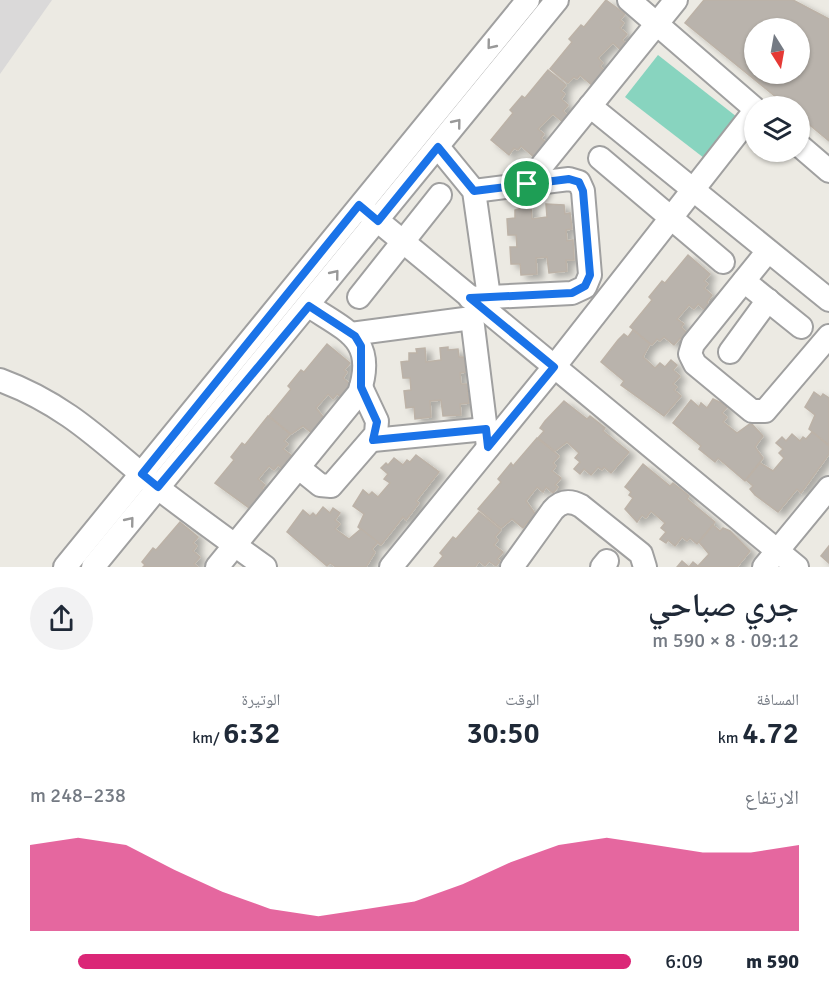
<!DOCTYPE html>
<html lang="ar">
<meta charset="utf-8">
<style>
body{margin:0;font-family:Signika,"Noto Naskh Arabic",sans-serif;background:#f2f2f3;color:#1f2937;direction:rtl;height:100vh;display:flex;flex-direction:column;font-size:22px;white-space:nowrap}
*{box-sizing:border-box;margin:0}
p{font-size:20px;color:#747a83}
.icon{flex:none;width:33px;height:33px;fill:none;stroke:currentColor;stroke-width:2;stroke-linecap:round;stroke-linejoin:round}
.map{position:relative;height:567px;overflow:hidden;direction:ltr}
.panel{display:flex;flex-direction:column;background:#fff;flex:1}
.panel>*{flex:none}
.needle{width:39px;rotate:169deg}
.buttons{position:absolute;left:744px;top:18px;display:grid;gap:12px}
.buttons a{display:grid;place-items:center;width:66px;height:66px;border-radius:50%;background:#fff;box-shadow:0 2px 4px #0004;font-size:30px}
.pin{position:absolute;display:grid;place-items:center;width:51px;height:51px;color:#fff;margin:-26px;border:3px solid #fff;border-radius:50%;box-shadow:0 2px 6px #0007}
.round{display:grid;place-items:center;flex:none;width:63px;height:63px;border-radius:32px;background:#f2f2f3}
.head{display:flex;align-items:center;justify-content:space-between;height:102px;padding:0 30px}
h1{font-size:33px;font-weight:600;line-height:45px}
.figures{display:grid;grid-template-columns:repeat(3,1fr);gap:9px;height:102px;padding:6px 30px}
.figures div{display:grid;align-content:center}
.figures b{font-size:30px;font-weight:600}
.figures small{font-size:16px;font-weight:400}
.figures p{font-size:16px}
.chart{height:168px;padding:12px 30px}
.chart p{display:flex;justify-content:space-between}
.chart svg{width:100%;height:108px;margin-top:6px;fill:#db2777;opacity:.7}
ul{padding:0 30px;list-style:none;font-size:20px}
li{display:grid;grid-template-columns:96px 72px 1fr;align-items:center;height:45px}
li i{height:15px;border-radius:8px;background:#db2777}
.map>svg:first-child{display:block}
.residential{fill:#dad9d9}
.pitch{fill:#88d4bf}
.building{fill:#b9b3ac;stroke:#bcb2a7;stroke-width:1.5;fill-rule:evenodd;filter:url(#shadow)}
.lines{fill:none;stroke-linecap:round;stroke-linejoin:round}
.minor-casing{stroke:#a0a0a0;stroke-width:26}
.minor{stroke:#fff;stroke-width:22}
.oneway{stroke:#999}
.route-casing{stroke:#fff;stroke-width:12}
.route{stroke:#1a73e8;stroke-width:8}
</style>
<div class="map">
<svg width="829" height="567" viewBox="0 0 829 567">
<defs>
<filter id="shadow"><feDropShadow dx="6" dy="4" stdDeviation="3" flood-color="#0004"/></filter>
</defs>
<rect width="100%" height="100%" fill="#eceae3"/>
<path class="residential" d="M0,0H52L0,74Z"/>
<path class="pitch" d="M658,55L737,117L704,158L625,97Z"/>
<g class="building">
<path d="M606,0L625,14L620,20L624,23L620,28L627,34L622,40L629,46L623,52L613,43L598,58L603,63L600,66L607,73L593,86L580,75L577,79L574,77L568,83L550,69L572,42L569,39L581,25L584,27Z"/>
<path d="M704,0H793L829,19V141L800,117V106H787L685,23ZM754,28H800V74H754Z"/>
<path d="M548,70L566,85L561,91L565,94L561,99L568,105L563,111L569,117L564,123L553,114L538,129L544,134L541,138L548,144L534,157L521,146L518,150L514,148L509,155L491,140L513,113L510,110L522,96L525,98Z"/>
<path d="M546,204L564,205L565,214L570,213L572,229L566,230L567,241L573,240L574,260H566L567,271L549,273L547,257L536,258L537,274L521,275L520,264H511L510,247H517L516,235H508L507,219L515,218V210L531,205L532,219L547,217Z"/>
<path d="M688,255L710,274L704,281L708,284L704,288L712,295L707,302L709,305L705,310L698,304L694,309L689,305L677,319L684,324L681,327L687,333L682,340L680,338L674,345L664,337L660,341L657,339L652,345L630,327L652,300L649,297L662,281L665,283Z"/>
<path d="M633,330L650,344L643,357L655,368L660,363L665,367L671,360L677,365L673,370L680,376L673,384L677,387L674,390L681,396L664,416L621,385L624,381L601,362L618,340L624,334L628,337Z"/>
<path d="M327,344L350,363L344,370L347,372L343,378L351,385L345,391L348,394L344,399L337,394L333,399L328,394L316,408L327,422L313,434L303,426L291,434L269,416L291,389L288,386L301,370L304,372Z"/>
<path d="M448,347V350L458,349L459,357H464L466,372L460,373L461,384H467L469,403L460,404L461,415L443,416L441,400L430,401L431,417L415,419L414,407L406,408L404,391L411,390L410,378H403L401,362L409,361V353H417L416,349L425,348L426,362L441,360L440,348Z"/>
<path d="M814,392L821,397L823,394L829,398V445L809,429L815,415L805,407Z"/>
<path d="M713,399L728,406L722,413L727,417L723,422L737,433L751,423L763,436L755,447L763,458L745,481L718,458L715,462L699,449L701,446L673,423L691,400L699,407L701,403L707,408Z"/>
<path d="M564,401L587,419L590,416L605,428L603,431L629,452L611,473L604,467L602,470L598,467L591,475L584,469L580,474L574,469L580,462L575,458L579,453L567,442L555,451L538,438L544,431L540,428L545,421Z"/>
<path d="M268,416L290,434L284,441L288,444L283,449L292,456L285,471L278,465L274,470L269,466L258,479L265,485L262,488L269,493L252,510L215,483L234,460L231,457L242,443L245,445Z"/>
<path d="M812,432L829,446V454L801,493L797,489L778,512L755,495L750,489L753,486L746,480L760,463L773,471L784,458L779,453L783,449L776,443L782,437L786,441L792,434L800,441L803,437L806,439Z"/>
<path d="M537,438L559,456L553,463L556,466L552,471L561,478L555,485L558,487L553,493L546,487L543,492L537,487L526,501L536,515L530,522L528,521L523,528L512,519L501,528L478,509L501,482L498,479L511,463L513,466Z"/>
<path d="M416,455L439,472L416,501L419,503L406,520L403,517L381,545L358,527L364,514L353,506L363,490L369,495L372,492L378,497L390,483L384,479L388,474L381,468L386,463L388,465L394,458L403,465L407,460L410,462Z"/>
<path d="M643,464L670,486L673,483L689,496L687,499L715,522L697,544L690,538L687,541L682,537L675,546L668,540L666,543L660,539L666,532L661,528L665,523L651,511L646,518L642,515L637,522L625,509L633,498L629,495L631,492L625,487Z"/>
<path d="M323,507L330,513L333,508L340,513L335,520L340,524L335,529L349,539L361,529L378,542L372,549L375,552L366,567H336L330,563L327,566L287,532L303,510L310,516L313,513L316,516Z"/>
<path d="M479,512L501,530L495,537L498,540L494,545L503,552L497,559L500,561L496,566L489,561L485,566L479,561L475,567H434L443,556L440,553L453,537L456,539Z"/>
<path d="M180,522L198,537L193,543L197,546L193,551L200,557L194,564L198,567H143L145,565L142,562L153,548L156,550Z"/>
<path d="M713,525L720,531L723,528L730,531L750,551L737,567H677L682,561L689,567L693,562L698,566L709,554L699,542Z"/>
<path d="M829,546V563L821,556Z"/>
</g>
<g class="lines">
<g class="minor-casing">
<g id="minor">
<path d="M629,0L754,108"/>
<path d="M590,106L829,300"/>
<path d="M800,146L829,171"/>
<path d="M438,147L474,191L489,297"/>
<path d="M600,158L723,262"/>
<path d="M527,184L676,0"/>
<path d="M366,211L797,567"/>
<path d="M768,251L693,344L690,354L695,364L752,411H765L829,336"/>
<path d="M744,281L801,327"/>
<path d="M359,297L440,195"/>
<path d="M470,298L572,293L585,287L590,275L583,191L579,182L569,179L474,191"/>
<path d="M472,318L488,447"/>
<path d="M351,334L472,318L482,308"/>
<path d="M730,352L768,300"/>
<path d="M0,380C68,405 104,444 158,488C193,515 229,541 265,567"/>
<path d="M373,440L486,429"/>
<path d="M299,468L320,485L331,486L376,434L377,421L361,387"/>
<path d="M65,567L528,0"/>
<path d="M93,567L557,0"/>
<path d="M217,567L359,393C377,340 347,331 309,306"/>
<path d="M391,567L554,367L754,112"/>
<path d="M512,567L553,510C561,501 570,500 581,506L641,554L645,567"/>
<path d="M602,567L607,561"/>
<path d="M764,567L829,488"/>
</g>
</g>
<use href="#minor" class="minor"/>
</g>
<defs><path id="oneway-chevron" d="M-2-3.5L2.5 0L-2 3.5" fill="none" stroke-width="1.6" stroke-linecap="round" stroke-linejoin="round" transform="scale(1.5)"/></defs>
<g class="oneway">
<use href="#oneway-chevron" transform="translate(491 45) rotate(129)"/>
<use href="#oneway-chevron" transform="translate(457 123) rotate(-51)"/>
<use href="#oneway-chevron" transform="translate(335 274) rotate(-51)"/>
<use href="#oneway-chevron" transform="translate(130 521) rotate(-51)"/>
</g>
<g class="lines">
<g class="route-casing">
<path id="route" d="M438,147L474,191L569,179L579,182L583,191L590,275L585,286L572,293L470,298L554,367L488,447L486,429L373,440L377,422L361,387V346L355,336L309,306L158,487L142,474L359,205L378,221Z"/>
</g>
<use href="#route" class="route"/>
</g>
</svg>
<div class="buttons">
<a><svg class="needle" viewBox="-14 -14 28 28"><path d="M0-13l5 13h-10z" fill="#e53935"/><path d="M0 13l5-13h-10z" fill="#747a83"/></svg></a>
<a><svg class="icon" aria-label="layers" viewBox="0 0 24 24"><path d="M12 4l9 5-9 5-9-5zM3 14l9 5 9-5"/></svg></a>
</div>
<div class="pin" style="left:527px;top:184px;background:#1e9e55"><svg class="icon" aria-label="arrive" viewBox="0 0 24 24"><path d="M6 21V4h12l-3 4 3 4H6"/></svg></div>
</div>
<section class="panel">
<div class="head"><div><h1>جري صباحي</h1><p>09:12 · 8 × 590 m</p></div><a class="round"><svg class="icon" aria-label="share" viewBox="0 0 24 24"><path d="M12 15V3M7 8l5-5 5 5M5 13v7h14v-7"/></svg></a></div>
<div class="figures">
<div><p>المسافة</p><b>4.72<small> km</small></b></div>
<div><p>الوقت</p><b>30:50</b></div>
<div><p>الوتيرة</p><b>6:32<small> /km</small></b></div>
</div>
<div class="chart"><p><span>الارتفاع</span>238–248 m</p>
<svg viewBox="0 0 160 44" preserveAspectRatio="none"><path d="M0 44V9L10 6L20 9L30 19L40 28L50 35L60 38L70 35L80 32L90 25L100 16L110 9L120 6L130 9L140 12L150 12L160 9V44z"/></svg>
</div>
<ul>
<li><b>590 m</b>6:09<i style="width:92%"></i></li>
</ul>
</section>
